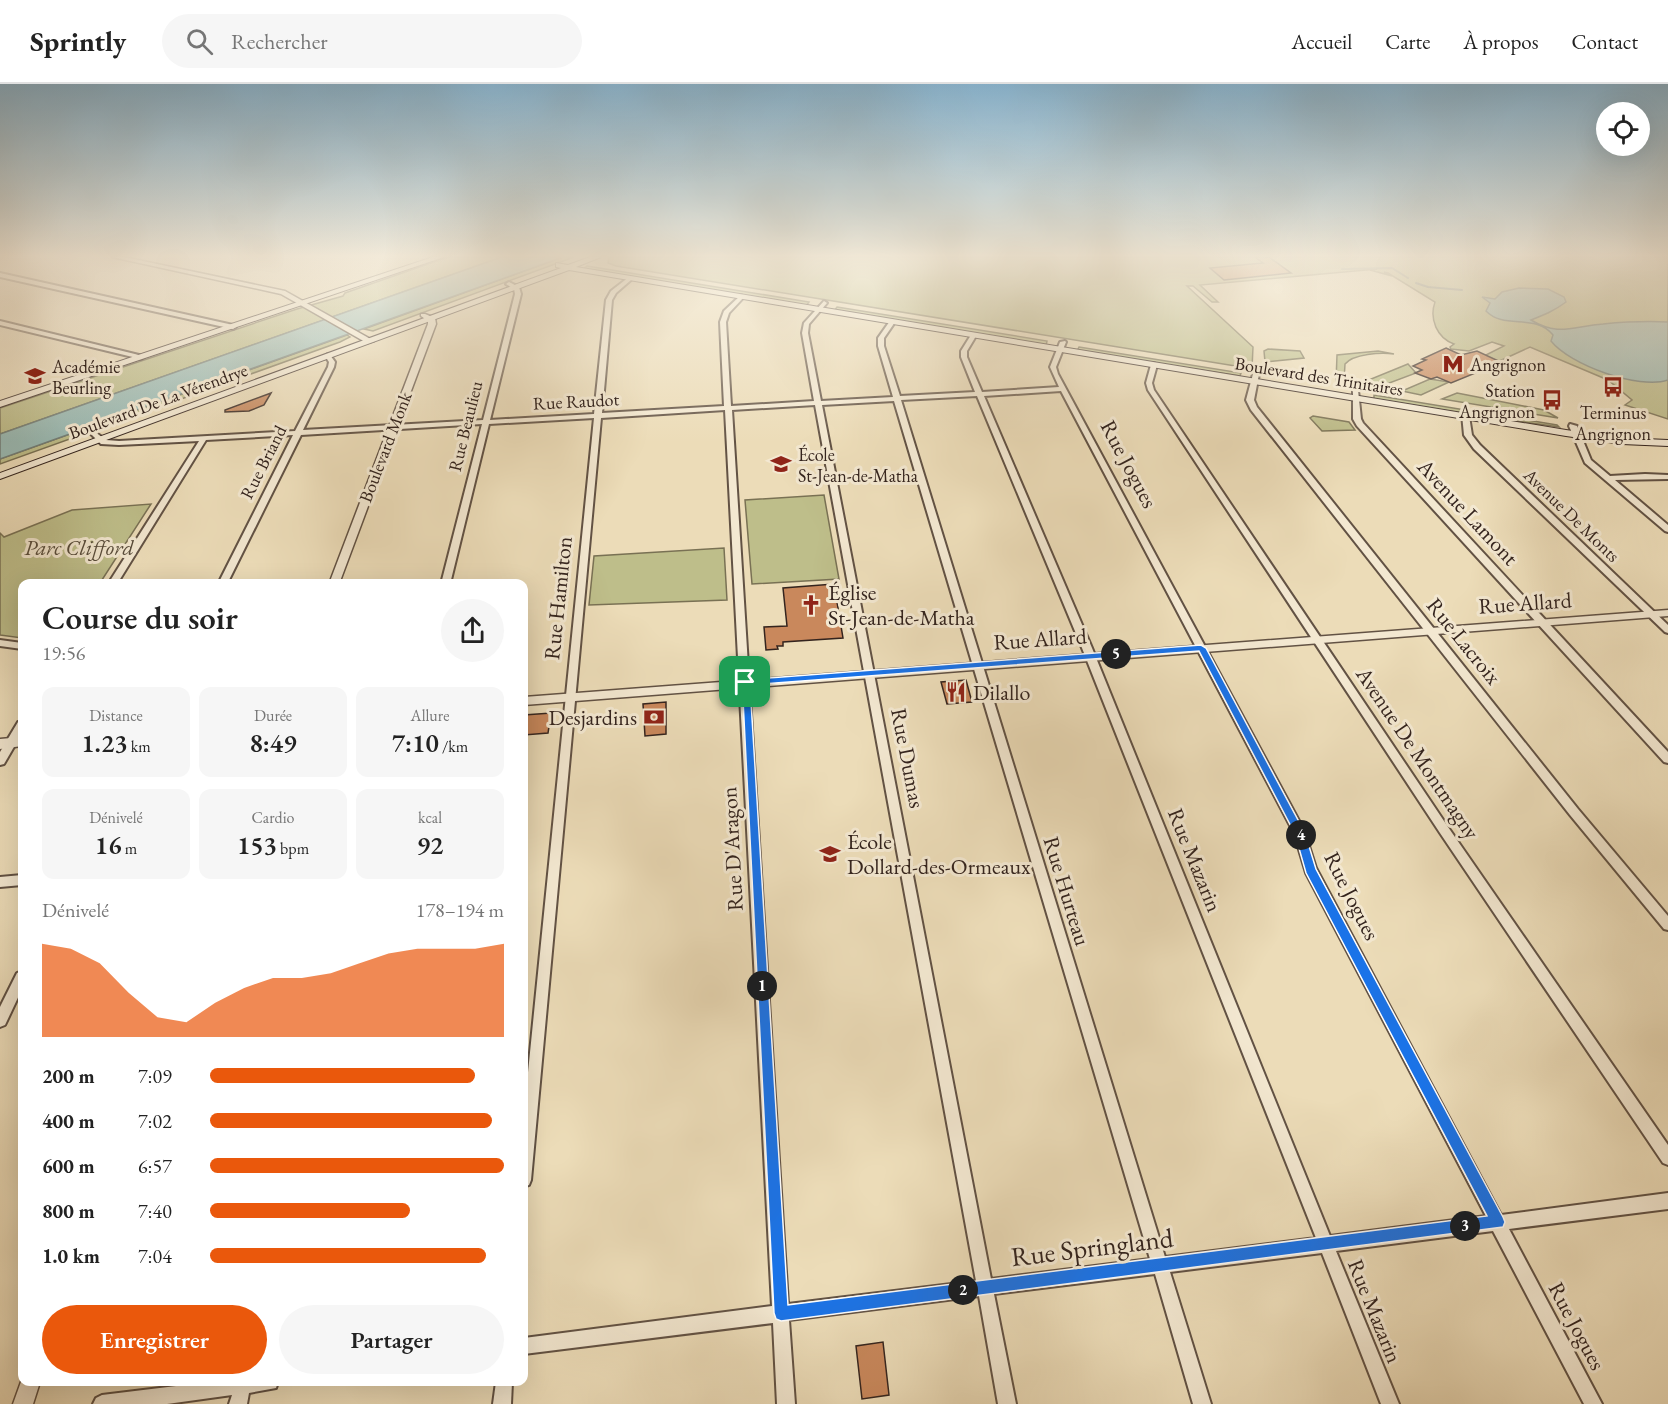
<!DOCTYPE html>
<html lang="fr">
<meta charset="utf-8">
<style>
body{margin:0;font-family:"EB Garamond",serif;background:#f6f6f6;color:#222;height:100vh;display:flex;flex-direction:column;font-size:22px;white-space:nowrap}
*{box-sizing:border-box;margin:0}
p{font-size:20px;color:#767676}
.icon{flex:none;width:33px;height:33px;fill:none;stroke:currentColor;stroke-width:2;stroke-linecap:round;stroke-linejoin:round}
.map{position:relative;flex:1;overflow:hidden}
.panel{position:absolute;left:18px;top:495px;width:510px;height:807px;display:flex;flex-direction:column;background:#fff;border-radius:12px;box-shadow:0 6px 24px #0002}
.panel>*{flex:none}
.tools{position:absolute;left:1596px;top:18px;display:grid;gap:12px}
.tools a{display:grid;place-items:center;width:54px;height:54px;border-radius:50%;background:#fff;box-shadow:0 6px 24px #0002;font-size:30px}
.pin{position:absolute;display:grid;place-items:center;width:51px;height:51px;color:#fff;margin:-26px;border-radius:12px;box-shadow:0 3px 9px #0006}
.km{position:absolute;width:30px;height:30px;margin:-15px;border-radius:50%;background:#222;color:#fff;font-size:16px;line-height:30px;text-align:center}
.round{display:grid;place-items:center;flex:none;width:63px;height:63px;border-radius:32px;background:#f6f6f6}
.overview{display:flex;align-items:center;justify-content:space-between;height:102px;padding:0 24px}
h1{font-size:33px;font-weight:600;line-height:45px}
.metrics{display:grid;grid-template-columns:repeat(3,1fr);gap:9px;height:102px;padding:6px 24px}
.metrics div{display:grid;align-content:center;border-radius:12px;background:#f6f6f6;text-align:center}
.metrics b{font-size:26px;font-weight:600}
.metrics small{font-size:16px;font-weight:400}
.metrics p{font-size:16px}
.chart{height:168px;padding:12px 24px}
.chart p{display:flex;justify-content:space-between}
.chart svg{width:100%;height:108px;margin-top:6px;fill:#ea580c;opacity:.7}
.cta{display:flex;gap:12px;margin-top:auto;padding:12px 24px}
.cta a{flex:1;height:69px;border-radius:36px;background:#ea580c;color:#fff;font-size:24px;font-weight:600;line-height:69px;text-align:center}
.cta a+a{background:#f6f6f6;color:#222}
ul{padding:0 24px;list-style:none;font-size:20px}
li{display:grid;grid-template-columns:96px 72px 1fr;align-items:center;height:45px}
li i{height:15px;border-radius:8px;background:#ea580c}
header{display:flex;align-items:center;gap:36px;box-sizing:border-box;height:84px;padding:0 30px;background:#fff;border-bottom:2px solid #e0e0e0}
header strong{font-size:28px}
nav{display:flex;gap:33px;margin-inline-start:auto;font-size:21px}
.search{width:420px;height:54px;background:#f6f6f6;display:flex;align-items:center;gap:15px;box-sizing:border-box;padding:0 21px;border-radius:33px;color:#767676;font-size:22px}
.map>svg:first-child{display:block}
.green{fill:#bebe8a;stroke:#797154;stroke-width:1.5}
.water{fill:#99bab4;stroke:#717e78;stroke-width:1.5}
.lines{fill:none;stroke-linecap:round;stroke-linejoin:round}
.stream{stroke:#717e78;stroke-width:2}
.building{fill:#c9885c;stroke:#34241e;stroke-width:1.5}
.minor-casing{stroke:#625244;stroke-width:4}
.tertiary-casing{stroke:#625244;stroke-width:3}
.secondary-casing{stroke:#34241e;stroke-width:2}
.minor{fill:#f3e8d1;fill-rule:evenodd}
.tertiary{fill:#f3e8d1;fill-rule:evenodd}
.secondary{fill:#f3e8d1;fill-rule:evenodd}
.route{fill:#1a73e8;stroke:#fff;stroke-width:1.5;fill-rule:evenodd}
.labels{text-anchor:middle;dominant-baseline:central;stroke-width:6;stroke-linejoin:round;paint-order:stroke}
.far-poi-label{font-size:18px;fill:#34241e;stroke:#f3e8d1;text-anchor:start}
.far-street-label{font-size:18px;fill:#34241e;stroke:#f3e8d1}
.street-label{font-size:22px;fill:#34241e;stroke:#f3e8d1}
.park-label{font-size:22px;font-style:italic;fill:#564a39;stroke:#f3e8d1}
.poi-label{font-size:22px;fill:#34241e;stroke:#f3e8d1;text-anchor:start}
.near-street-label{font-size:27px;fill:#34241e;stroke:#f3e8d1}
</style>
<header>
<strong>Sprintly</strong>
<div class="search"><svg class="icon" aria-label="search" viewBox="0 0 24 24"><circle cx="10" cy="10" r="6"/><path d="M15 15l6 6"/></svg>Rechercher</div>
<nav><a>Accueil</a><a>Carte</a><a>À propos</a><a>Contact</a></nav>
</header>
<div class="map">
<svg width="1668" height="1320" viewBox="0 0 1668 1320">
<rect width="100%" height="100%" fill="#ecdcb8"/>
<filter id="stains"><feTurbulence type="fractalNoise" baseFrequency=".00333" numOctaves="4"/><feColorMatrix values="0 0 0 0 .2 0 0 0 0 .09 0 0 0 0 .02 0 0 0 .5 -.17"/></filter>
<radialGradient id="worn" r=".72"><stop offset=".6" stop-color="#630" stop-opacity="0"/><stop offset="1" stop-color="#630" stop-opacity=".3"/></radialGradient>
<g class="green">
<path d="M448,173H502L0,350V324L297,225L343,212L345,209Z"/>
<path d="M563,173H574L373,247L364,245Z"/>
<path d="M609,173H1668V335L1625,321L1632,316L1608,296L1530,263L1493,280L1484,272L1504,262L1492,258L1469,267L1451,265L1450,263L1454,260C1437,254 1429,235 1435,218L1388,189L1384,188L1392,192L1370,186L1377,185L1200,201L1218,218H1212L1193,202H1187L1253,263L1252,284H1248L616,182L608,179Z"/>
<path d="M587,182L809,218L806,222L582,186Z"/>
<path d="M837,223L1047,257L1046,262L834,227Z"/>
<path d="M347,251L350,253L340,258L0,380V375Z"/>
<path d="M1079,263L1241,289L1240,292L1077,267Z"/>
<path d="M1268,265L1300,267L1304,274L1265,278L1264,267Z"/>
<path d="M1378,267L1394,270C1381,268 1353,270 1345,280L1344,297L1336,298L1337,271Z"/>
<path d="M1408,280L1416,289L1384,301L1370,298L1371,295Z"/>
<path d="M1430,295L1449,298L1421,311L1402,307Z"/>
<path d="M1457,309L1544,326L1558,334L1442,315Z"/>
<path d="M1374,311L1557,341L1559,343L1374,316Z"/>
<path d="M1313,332L1349,338L1355,346L1322,347L1310,334Z"/>
<path d="M824,411L839,495L752,500L745,416Z"/>
<path d="M151,420L100,499L22,500V554L0,551V449L4,453L72,426Z"/>
<path d="M724,464L727,516L589,521L594,472Z"/>
</g>
<g class="water">
<path d="M502,173H563L0,375V350Z"/>
<path d="M1519,204L1548,205L1564,213L1566,218C1554,227 1544,231 1531,236C1559,253 1573,242 1603,240C1624,238 1646,237 1668,238V296C1639,306 1570,281 1551,257L1553,251C1536,229 1504,246 1486,227L1490,219L1482,213L1495,215L1502,208Z"/>
</g>
<g class="lines">
<g class="stream">
<path d="M1342,185L1392,184L1408,194"/>
<path d="M1416,199L1428,203L1462,206"/>
</g>
</g>
<g class="building">
<path d="M1255,173H1269L1291,189L1224,196L1210,184L1263,179Z"/>
<path d="M1446,264L1461,271L1477,267L1505,280L1485,289L1480,287L1451,299L1437,293L1431,295L1415,289L1422,286L1413,282L1426,276L1422,275Z"/>
<path d="M271,309L264,321L249,327L225,328V326Z"/>
<path d="M834,500L843,554L783,558V562H777L778,565L766,566L764,543L787,542L783,504Z"/>
<path d="M966,596L972,618L947,620L941,598Z"/>
<path d="M666,618V650L645,652L643,620Z"/>
<path d="M551,629L548,649L524,651V631Z"/>
<path d="M883,1258L889,1311L862,1315L856,1262Z"/>
</g>
<g class="lines">
<g class="minor-casing">
<g id="minor">
<path d="M0,189L233,241L236,243L233,245L0,193Z"/>
<path d="M629,193L632,195L631,196L616,209L612,216L602,329L724,322L720,238L724,227L741,211L744,213L729,229L726,238L731,322L814,317L802,249L804,239L824,217L827,219L809,240L808,249L821,317L893,313L878,262V254L890,237L892,236L895,238L884,254V262L900,312L975,308L961,273V267L971,251L973,250L976,252L967,267V273L982,308L1059,303L1050,283L1060,258L1065,257L1066,258L1056,283L1058,290L1304,746L1316,784L1501,1131L1668,1109V1125L1509,1145L1602,1320H1584L1493,1147L1336,1167L1399,1320H1381L1322,1169L1170,1188L1211,1320H1193L1155,1190L994,1210L1016,1320H998L979,1212L789,1236L795,1320H777L773,1239L524,1270V1254L772,1222L725,326L601,334L531,1096L529,1101L524,1103V1028L594,334L489,340L450,500H441L482,340L301,351L227,500H218L293,351L206,356L117,500H108L199,357L119,361L101,360L91,350L95,348L106,356L119,357L295,347L328,283L329,278L325,272L328,270L330,271L335,278L334,283L303,346L483,336L515,210L514,205L506,200L509,198L519,203L521,210L490,336L594,330L606,216L611,207ZM1061,307L1294,749L1306,789L1486,1132L1330,1152L1092,564L984,312ZM977,312L1082,564L1316,1154L1165,1173L901,316ZM894,317L1150,1175L991,1195L822,321ZM815,321L976,1197L788,1220L732,326Z"/>
<path d="M0,237L143,272L144,273L141,275L0,241Z"/>
<path d="M1154,279L1157,281L1152,299L1154,306L1448,743L1668,1061V1081L1663,1079L1440,749L1148,306L1146,299L1151,281Z"/>
<path d="M1256,288L1259,290L1254,316L1257,323L1578,725L1668,832V846L1664,845L1570,731L1251,326L1246,316L1253,290Z"/>
<path d="M1353,305L1358,306L1361,335L1363,339L1668,668V679L1664,678L1357,342L1353,335Z"/>
<path d="M1462,330L1469,332L1472,351L1480,361L1668,541V549L1665,548L1474,365L1464,351Z"/>
<path d="M1570,340L1577,342L1591,376L1610,392L1645,390L1668,391V395L1615,396L1668,441V448L1665,447L1585,379L1569,342Z"/>
<path d="M0,556L22,559V565L0,562Z"/>
<path d="M22,637V649L4,680L0,681V668L18,638Z"/>
<path d="M22,791V801L0,803V793Z"/>
<path d="M22,887V905L5,941L0,943V923L17,889Z"/>
<path d="M209,1298H278L276,1304L249,1309L247,1320H229L232,1311L167,1320H93L96,1314L102,1311Z"/>
<path d="M496,1298H512L511,1320H493Z"/>
</g>
</g>
<g class="tertiary-casing">
<g id="tertiary">
<path d="M112,173H124L285,207L374,257L367,259L281,210Z"/>
<path d="M421,230H425L435,234L436,240L339,500H329L428,240V237L421,232Z"/>
<path d="M1668,526V532L524,621V613Z"/>
<path d="M22,653V662L0,665V655Z"/>
<path d="M22,1295V1298H40L33,1320H13Z"/>
</g>
</g>
<g class="secondary-casing">
<g id="secondary">
<path d="M433,173H444L0,323V317Z"/>
<path d="M590,173H601L576,183L1566,346L1622,354L1668,356V362L1622,360L1566,352L569,186L0,395V389L561,184L556,183V179L568,181Z"/>
</g>
</g>
<use href="#minor" class="minor"/>
<use href="#tertiary" class="tertiary"/>
<use href="#secondary" class="secondary"/>
</g>
<linearGradient id="sky" x2="0" y2="1"><stop stop-color="#88b6d3"/><stop offset="0.48" stop-color="#f6efdf"/><stop offset="1" stop-color="#f6efdf" stop-opacity="0"/></linearGradient>
<rect width="1668" height="358" fill="url(#sky)"/>
<path class="route" d="M1201,561L1206,564L1305,749L1316,785L1503,1133L1505,1138L1503,1143L781,1237L776,1235L774,1229L742,596ZM1199,567L1295,750L1306,789L1487,1132L788,1221L750,601Z"/>
<defs>
<g id="metro-bare" transform="scale(1.62)"><path d="M-5.5 5V-5H-3L0 0L3-5H5.5V5H3V-.5L0 4L-3-.5V5Z" fill="#8f2418" stroke="#f3e8d1" stroke-width="2.5" paint-order="stroke"/></g>
<g id="school-bare" transform="scale(1.62)"><path d="M0-5L7-2L0 1L-7-2ZM-4 1L0 2.5L4 1V4Q0 6-4 4Z" fill="#8f2418" stroke="#f3e8d1" stroke-width="2.5" paint-order="stroke"/></g>
<g id="bus-bare" transform="scale(1.62)"><path d="M-5-6H5V4H4V6H2V4H-2V6H-4V4H-5ZM-3.5-4V0h7V-4ZM-3.5 1.2v1.5H-2V1.2ZM2 1.2v1.5H3.5V1.2Z" fill="#8f2418" stroke="#f3e8d1" stroke-width="2.5" paint-order="stroke"/></g>
<g id="church-bare" transform="scale(1.62)"><path d="M-1.2-6h2.4v3.5h3.3v2.4h-3.3V6h-2.4V-.1h-3.3v-2.4h3.3Z" fill="#8f2418" stroke="#f3e8d1" stroke-width="2.5" paint-order="stroke"/></g>
<g id="restaurant-bare" transform="scale(1.62)"><path d="M-5-6h1v4h1v-4h1v4h1v-4h1v5L-1.5 .5V6h-2V.5L-5-1ZM5-6V6H3V1.5H1.5Q1.5-4 5-6Z" fill="#8f2418" stroke="#f3e8d1" stroke-width="2.5" paint-order="stroke"/></g>
<g id="bank-bare" transform="scale(1.62)"><path d="M-6-4H6V4H-6ZM0-2.3a2.3 2.3 0 1 0 0 4.6a2.3 2.3 0 1 0 0-4.6Z" fill="#8f2418" stroke="#f3e8d1" stroke-width="2.5" paint-order="stroke"/></g>
</defs>
<g fill-rule="evenodd">
<use href="#metro-bare" x="1453" y="280"/>
<use href="#school-bare" x="35" y="292"/>
<use href="#bus-bare" x="1613" y="303"/>
<use href="#bus-bare" x="1552" y="316"/>
<use href="#school-bare" x="781" y="380"/>
<use href="#church-bare" x="811" y="521"/>
<use href="#restaurant-bare" x="956" y="608"/>
<use href="#bank-bare" x="654" y="633"/>
<use href="#school-bare" x="830" y="770"/>
</g>
<g class="labels">
<g class="far-poi-label">
<text x="1470" y="280">Angrignon</text>
<text x="52" y="282">Académie<tspan x="52" dy="21">Beurling</tspan></text>
<text x="1535" y="306" text-anchor="end">Station<tspan x="1535" dy="21">Angrignon</tspan></text>
<text x="1613" y="328" text-anchor="middle">Terminus<tspan x="1613" dy="21">Angrignon</tspan></text>
<text x="798" y="370">École<tspan x="798" dy="21">St-Jean-de-Matha</tspan></text>
</g>
<g class="far-street-label">
<text transform="translate(1319 292) rotate(9)">Boulevard des Trinitaires</text>
<text transform="translate(158 317) rotate(-20)">Boulevard De La Vérendrye</text>
<text transform="translate(576 317) rotate(-3)">Rue Raudot</text>
<text transform="translate(465 342) rotate(-76)">Rue Beaulieu</text>
<text transform="translate(385 363) rotate(-69)">Boulevard Monk</text>
<text transform="translate(263 378) rotate(-63)">Rue Briand</text>
<text transform="translate(1572 431) rotate(44)">Avenue De Monts</text>
</g>
<g class="street-label">
<text transform="translate(1129 380) rotate(62)">Rue Jogues</text>
<text transform="translate(1468 428) rotate(47)">Avenue Lamont</text>
<text transform="translate(558 514) rotate(-84)">Rue Hamilton</text>
<text transform="translate(1525 519) rotate(-4)">Rue Allard</text>
<text transform="translate(1040 555) rotate(-4)">Rue Allard</text>
<text transform="translate(1464 557) rotate(51)">Rue Lacroix</text>
<text transform="translate(1418 669) rotate(56)">Avenue De Montmagny</text>
<text transform="translate(908 674) rotate(79)">Rue Dumas</text>
<text transform="translate(732 765) rotate(-93)">Rue D'Aragon</text>
<text transform="translate(1195 776) rotate(68)">Rue Mazarin</text>
<text transform="translate(1067 807) rotate(73)">Rue Hurteau</text>
<text transform="translate(1352 812) rotate(63)">Rue Jogues</text>
<text transform="translate(1375 1227) rotate(68)">Rue Mazarin</text>
<text transform="translate(1577 1242) rotate(62)">Rue Jogues</text>
</g>
<g class="park-label">
<text x="79" y="463">Parc Clifford</text>
</g>
<g class="poi-label">
<text x="828" y="508">Église<tspan x="828" dy="25">St-Jean-de-Matha</tspan></text>
<text x="973" y="608">Dilallo</text>
<text x="637" y="633" text-anchor="end">Desjardins</text>
<text x="847" y="757">École<tspan x="847" dy="25">Dollard-des-Ormeaux</tspan></text>
</g>
<g class="near-street-label">
<text transform="translate(1092 1163) rotate(-7)">Rue Springland</text>
</g>
</g>
<rect width="100%" height="100%" filter="url(#stains)"/>
<rect width="100%" height="100%" fill="url(#worn)"/>
</svg>
<div class="tools">
<a><svg class="icon" aria-label="locate" viewBox="0 0 24 24"><circle cx="12" cy="12" r="6"/><path d="M12 2v4M12 18v4M2 12h4M18 12h4"/></svg></a>
</div>
<div class="pin" style="left:745px;top:598px;background:#1e9e55"><svg class="icon" aria-label="arrive" viewBox="0 0 24 24"><path d="M6 21V4h12l-3 4 3 4H6"/></svg></div>
<b class="km" style="left:762px;top:902px">1</b>
<b class="km" style="left:963px;top:1206px">2</b>
<b class="km" style="left:1465px;top:1142px">3</b>
<b class="km" style="left:1301px;top:751px">4</b>
<b class="km" style="left:1116px;top:570px">5</b>
<section class="panel">
<div class="overview"><div><h1>Course du soir</h1><p>19:56</p></div><a class="round"><svg class="icon" aria-label="share" viewBox="0 0 24 24"><path d="M12 15V3M7 8l5-5 5 5M5 13v7h14v-7"/></svg></a></div>
<div class="metrics">
<div><p>Distance</p><b>1.23<small> km</small></b></div>
<div><p>Durée</p><b>8:49</b></div>
<div><p>Allure</p><b>7:10<small> /km</small></b></div>
</div>
<div class="metrics">
<div><p>Dénivelé</p><b>16<small> m</small></b></div>
<div><p>Cardio</p><b>153<small> bpm</small></b></div>
<div><p>kcal</p><b>92</b></div>
</div>
<div class="chart"><p><span>Dénivelé</span>178–194 m</p>
<svg viewBox="0 0 160 44" preserveAspectRatio="none"><path d="M0 44V6L10 8L20 14L30 26L40 36L50 38L60 30L70 24L80 20L90 20L100 18L110 14L120 10L130 8L140 8L150 8L160 6V44z"/></svg>
</div>
<ul>
<li><b>200 m</b>7:09<i style="width:90%"></i></li>
<li><b>400 m</b>7:02<i style="width:96%"></i></li>
<li><b>600 m</b>6:57<i style="width:100%"></i></li>
<li><b>800 m</b>7:40<i style="width:68%"></i></li>
<li><b>1.0 km</b>7:04<i style="width:94%"></i></li>
</ul>
<div class="cta"><a>Enregistrer</a><a>Partager</a></div>
</section>
</div>
